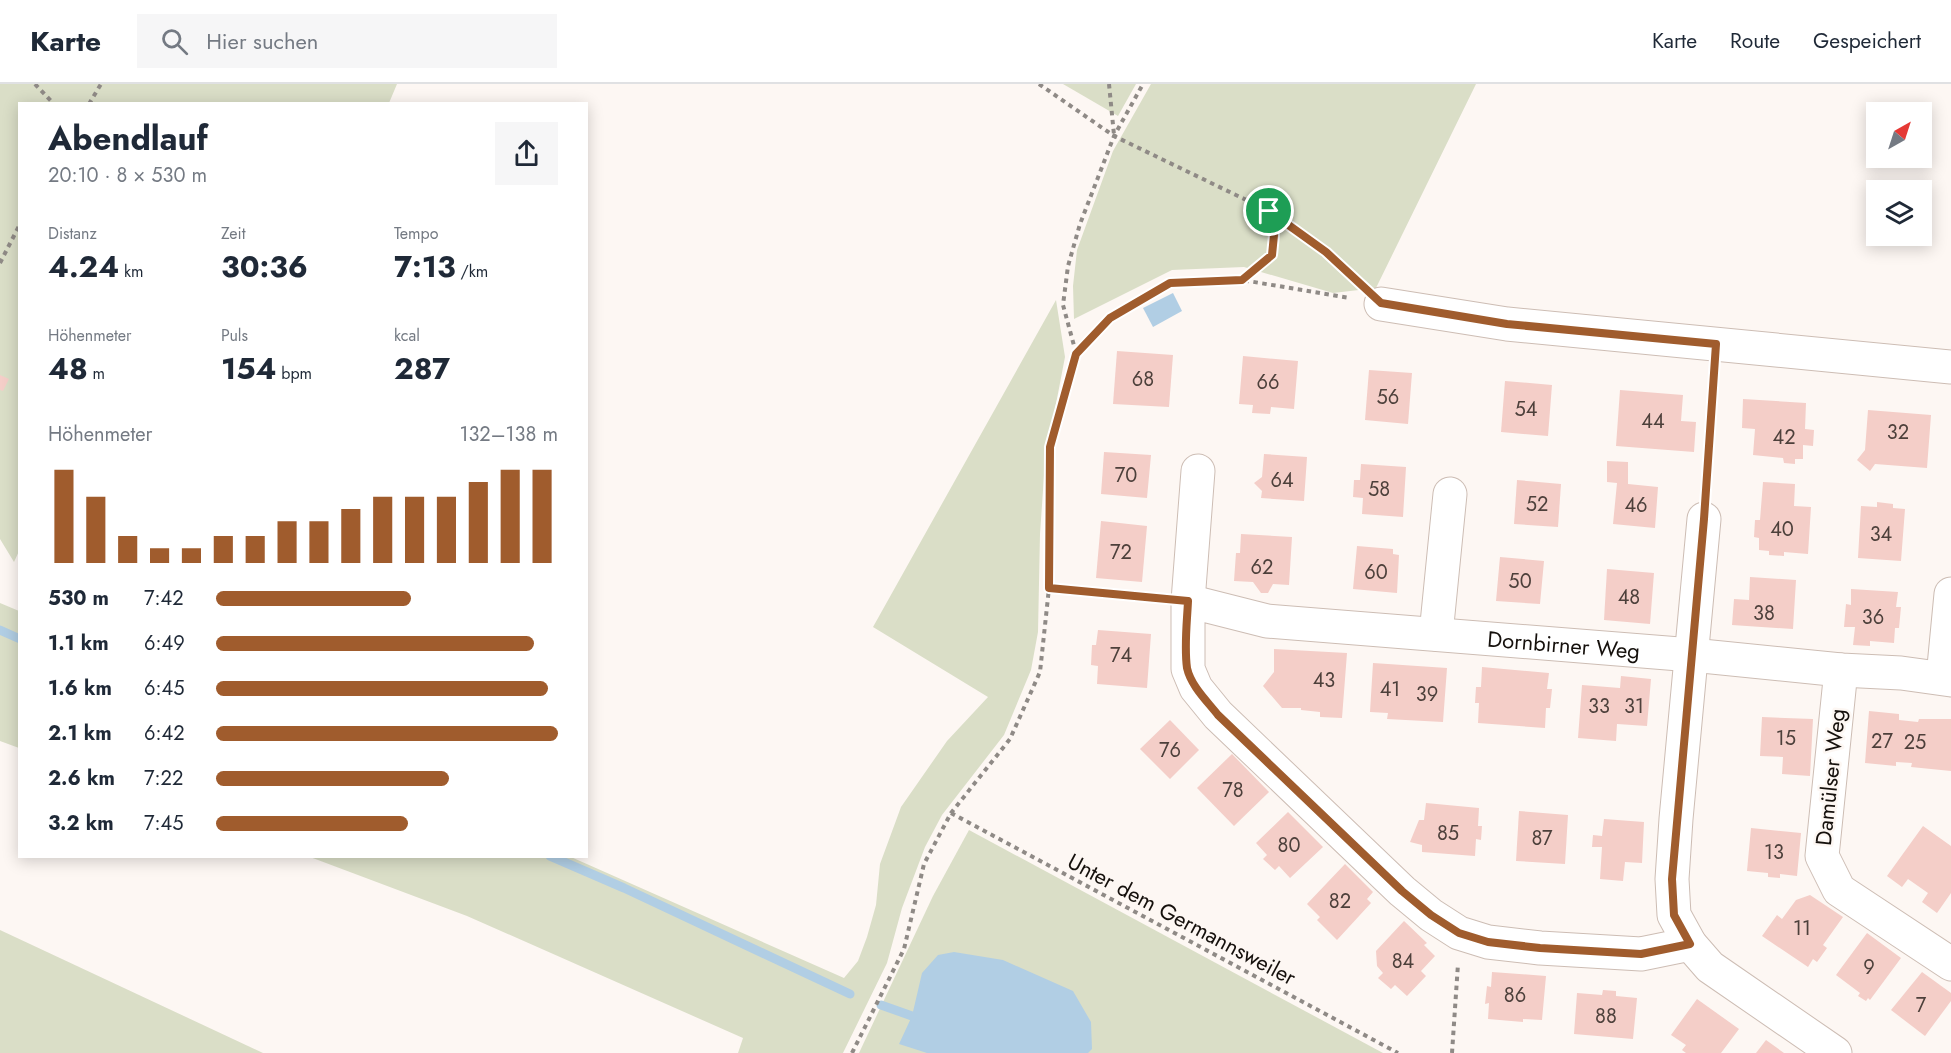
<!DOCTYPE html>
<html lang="de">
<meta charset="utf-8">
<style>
body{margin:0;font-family:Jost,sans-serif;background:#f6f6f7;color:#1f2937;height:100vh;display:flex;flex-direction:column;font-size:22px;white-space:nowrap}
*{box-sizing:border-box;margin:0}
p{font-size:20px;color:#747a83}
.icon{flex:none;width:33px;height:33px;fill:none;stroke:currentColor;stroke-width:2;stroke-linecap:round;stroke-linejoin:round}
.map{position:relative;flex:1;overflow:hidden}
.drawer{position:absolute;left:18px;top:18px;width:570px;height:756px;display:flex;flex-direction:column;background:#fff;border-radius:0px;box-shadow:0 3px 15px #0003}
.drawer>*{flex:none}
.needle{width:39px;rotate:39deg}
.buttons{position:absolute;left:1866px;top:18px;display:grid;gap:12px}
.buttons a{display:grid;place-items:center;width:66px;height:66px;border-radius:0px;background:#fff;box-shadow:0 3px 15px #0003;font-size:30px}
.pin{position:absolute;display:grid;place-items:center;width:51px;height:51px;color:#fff;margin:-26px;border:3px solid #fff;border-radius:50%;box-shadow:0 2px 6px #0007}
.round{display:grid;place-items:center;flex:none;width:63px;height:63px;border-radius:0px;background:#f6f6f7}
.head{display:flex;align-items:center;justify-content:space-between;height:102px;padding:0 30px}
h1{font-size:33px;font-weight:700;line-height:45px}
.stats{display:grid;grid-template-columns:repeat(3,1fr);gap:9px;height:102px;padding:6px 30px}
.stats div{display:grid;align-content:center}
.stats b{font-size:30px;font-weight:700}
.stats small{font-size:16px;font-weight:400}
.stats p{font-size:16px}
.chart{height:168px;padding:12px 30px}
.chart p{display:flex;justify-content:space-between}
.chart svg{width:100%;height:108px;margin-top:6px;stroke:#a05c2d;stroke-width:6}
ul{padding:0 30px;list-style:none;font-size:20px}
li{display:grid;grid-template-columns:96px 72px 1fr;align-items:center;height:45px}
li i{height:15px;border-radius:8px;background:#a05c2d}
header{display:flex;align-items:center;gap:36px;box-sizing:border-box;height:84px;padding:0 30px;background:#fff;border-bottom:2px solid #e0e1e3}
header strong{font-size:28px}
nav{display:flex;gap:33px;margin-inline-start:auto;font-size:21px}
.search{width:420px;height:54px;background:#f6f6f7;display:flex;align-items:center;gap:15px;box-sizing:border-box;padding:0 21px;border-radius:0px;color:#747a83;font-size:22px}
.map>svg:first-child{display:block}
.green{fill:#dadec7}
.water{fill:#b1cee4}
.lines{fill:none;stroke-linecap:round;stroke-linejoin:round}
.stream{stroke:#b1cee4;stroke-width:9}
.building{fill:#f4cec8}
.minor-casing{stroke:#cdbdb4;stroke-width:35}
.path{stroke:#8f8a86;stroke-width:4;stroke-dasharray:4.5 4.5;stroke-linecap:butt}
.minor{stroke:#fff;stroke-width:33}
.route-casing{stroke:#fff;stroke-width:12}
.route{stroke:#a05c2d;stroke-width:8}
.labels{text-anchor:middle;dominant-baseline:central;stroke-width:5;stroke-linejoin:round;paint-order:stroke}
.number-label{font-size:20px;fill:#4d403b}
.street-label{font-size:22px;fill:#15100c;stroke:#fdf7f3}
</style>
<header>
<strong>Karte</strong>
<div class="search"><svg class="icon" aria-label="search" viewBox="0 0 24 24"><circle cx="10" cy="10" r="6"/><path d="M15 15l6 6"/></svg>Hier suchen</div>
<nav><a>Karte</a><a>Route</a><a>Gespeichert</a></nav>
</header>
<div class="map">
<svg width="1951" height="969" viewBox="0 0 1951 969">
<rect width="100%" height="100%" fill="#fdf7f3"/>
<g class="green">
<path d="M0,0H397L389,19L20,20V465L14,478L0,455Z"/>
<path d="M1063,0H1136L1118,32Z"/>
<path d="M1151,0H1476L1376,204L1333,209L1244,183L1172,186L1074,235L1073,202L1077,166L1113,67Z"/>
<path d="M1056,216L1065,273L1045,377L1040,450L1038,548L1031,586L1004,651L942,731L925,763L902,824L887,879L843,969H738L743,954L467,832L310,773H571L844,894L858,877L867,853L876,821L880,780L901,723L947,657L988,613L873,543Z"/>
<path d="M0,519L19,527V664L0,657Z"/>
<path d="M969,746L1383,969H859L933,812Z"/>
<path d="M0,846L263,969H0Z"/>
</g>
<g class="water">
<path d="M1173,209L1182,227L1153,243L1143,224Z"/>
<path d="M954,868L1003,876L1073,907L1091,938L1092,965L1088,969H927L899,960L912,932L922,889L938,871Z"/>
</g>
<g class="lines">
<g class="stream">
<path d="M0,546L20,555"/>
<path d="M550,772L624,804L850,910"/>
<path d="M881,921L912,932"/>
</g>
</g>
<g class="building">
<path d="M1117,267L1173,271L1169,323L1113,320Z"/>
<path d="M1243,272L1298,277L1294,325L1271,323L1270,330L1252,329L1253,321L1239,320Z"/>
<path d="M1369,286L1412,289L1408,340L1365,336Z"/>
<path d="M0,291L9,295L3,307L0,306Z"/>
<path d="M1505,297L1552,301L1548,352L1501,348Z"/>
<path d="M1620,306L1683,311L1681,337L1696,338L1694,368L1616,362Z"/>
<path d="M1743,315L1806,319L1805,345L1814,346L1813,362L1803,361V375H1795V380L1784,379L1783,374L1753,371L1755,345L1742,344Z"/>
<path d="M1868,326L1931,331L1927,384L1875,380L1870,387L1857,376L1865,366Z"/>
<path d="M1104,368L1151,371L1147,414L1101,410Z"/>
<path d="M1264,370L1307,373L1304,417L1261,414L1262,407L1254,399L1262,393Z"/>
<path d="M1607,377L1628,378V400L1658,403L1655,444L1613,440L1617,399L1607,398Z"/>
<path d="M1361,380L1406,383L1403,433L1362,430L1363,414L1353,413L1354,396H1360Z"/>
<path d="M1517,396L1561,400L1558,443L1514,440Z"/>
<path d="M1763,398L1795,400L1794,422L1811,423L1808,470L1784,468V472L1769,471V467L1759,466V454L1754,453L1755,436H1760Z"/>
<path d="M1877,418L1893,420V424L1905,425L1901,477L1858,474L1861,422L1877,423Z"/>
<path d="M1101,437L1147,442L1142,498L1096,494Z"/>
<path d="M1241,450L1292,453L1289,501L1273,500L1268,509H1261L1253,498L1234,497L1236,469H1240Z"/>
<path d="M1357,462L1393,465V470L1399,471L1397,509L1353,505Z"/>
<path d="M1500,473L1544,477L1540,520L1496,517Z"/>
<path d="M1607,485L1654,489L1650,540L1604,536Z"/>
<path d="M1750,493L1796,496L1793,545L1732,541L1734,515L1749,516Z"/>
<path d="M1851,505L1898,508L1896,523H1901L1899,544H1895L1894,559L1870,557V562L1853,561L1855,543H1844L1846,520L1851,521Z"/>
<path d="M1098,546L1151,550L1147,604L1097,600L1098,582L1091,581L1092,561H1096Z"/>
<path d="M1274,565L1347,569L1342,634L1320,633V628L1301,626V624H1282L1263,602L1274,588Z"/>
<path d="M1373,579L1447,584L1443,638L1387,635L1388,629L1370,628Z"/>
<path d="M1482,583L1549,589L1547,605H1552L1550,624H1546L1545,644L1478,639L1479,619H1475L1476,603H1481Z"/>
<path d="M1621,592L1651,595L1647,642L1617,640L1616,657L1578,654L1582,601L1620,604Z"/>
<path d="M1869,627L1899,630V636L1918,638L1919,635H1951V687L1911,683L1912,679L1896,678V682L1865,679Z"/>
<path d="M1762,633L1813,635L1810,692L1782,690L1783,673L1760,672Z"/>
<path d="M1170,636L1199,666L1170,695L1140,665Z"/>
<path d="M1232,670L1269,708L1234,742L1197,704Z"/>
<path d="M1426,719L1479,724L1478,742H1482L1481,756L1476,755L1475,772L1422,768V761L1410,758L1419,736H1424Z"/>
<path d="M1519,727L1568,731L1565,780L1516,777Z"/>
<path d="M1288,728L1323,763L1290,794L1279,782L1275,786L1263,775L1267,771L1256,759Z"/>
<path d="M1604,735L1644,738L1642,779L1625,778L1623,797L1600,795L1602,763H1592L1593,751L1602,752Z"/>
<path d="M1923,742L1951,762V809L1937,829L1922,818L1928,809L1908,795L1902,803L1887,792Z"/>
<path d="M1751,744L1801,749L1797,792L1780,790V794L1768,793V789L1747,787Z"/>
<path d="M1345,780L1373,808L1367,815L1371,819L1337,856L1317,836L1320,833L1307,820Z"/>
<path d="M1810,811L1843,833L1823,861L1827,864L1817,878L1813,875L1808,883L1762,852L1777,831L1782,835L1796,816Z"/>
<path d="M1404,837L1427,859L1424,861L1435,872L1421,887L1426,892L1407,912L1395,901L1391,905L1378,894L1383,889L1377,882L1376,867Z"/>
<path d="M1867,849L1901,874L1870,916L1868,914L1866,917L1858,912L1860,909L1836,891Z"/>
<path d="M1492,888L1546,892L1542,936L1523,935V938L1488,935L1489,919L1485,920L1487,902L1491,903Z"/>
<path d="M1922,888L1951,909V917L1925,952L1891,926Z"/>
<path d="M1603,906L1616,907V912L1637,914L1633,955L1574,950L1577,909L1602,911Z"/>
<path d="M1697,915L1739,945L1721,969H1686L1682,966L1686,961L1671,951Z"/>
<path d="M1766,956L1784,969H1756Z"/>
</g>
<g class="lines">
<g class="minor-casing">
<g id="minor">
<path d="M1381,220L1507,240L1951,283"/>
<path d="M1704,435L1676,735L1672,795L1674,831L1690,860L1710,883L1835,969"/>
<path d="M1188,517L1198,387"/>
<path d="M1436,550L1450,410"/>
<path d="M1841,586L1822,772L1839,806L1951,880"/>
<path d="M1943,593L1951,510"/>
<path id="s1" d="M1690,860L1641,870L1540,864L1488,858L1459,849L1431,831L1402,807L1218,631L1196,604L1188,585V517L1267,537L1692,571L1841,586L1901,589L1951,596"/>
</g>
</g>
<g class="path">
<path d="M35,0L54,20"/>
<path d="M1039,0L1114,52L1269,127L1326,168L1358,198"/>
<path d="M1109,0L1114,51"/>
<path d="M89,20L101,0"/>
<path d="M0,179L20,140"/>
<path d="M1243,196L1272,171L1274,151L1269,127"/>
<path d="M1076,269L1063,221L1068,182L1080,140L1114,52L1143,0"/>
<path d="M1706,404L1714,292"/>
<path d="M1049,504L1157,514"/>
<path d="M951,729L1398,969"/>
<path d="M852,969L904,865L924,780L951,729L1010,655L1040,588L1049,504L1050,362L1076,270L1110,234L1170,199L1242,196L1350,214"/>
<path d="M1452,969L1458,880"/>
</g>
<use href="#minor" class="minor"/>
</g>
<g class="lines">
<g class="route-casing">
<path id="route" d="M1269,127L1326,168L1381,219L1507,240L1716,260L1704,435L1672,795L1674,831L1690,860L1641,870L1540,864L1488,858L1459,849L1431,831L1402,807L1218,631C1207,617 1191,602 1187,584C1184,562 1187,539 1188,517L1049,504L1050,363L1076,270L1110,234L1170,199L1242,196L1272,171L1274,151Z"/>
</g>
<use href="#route" class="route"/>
</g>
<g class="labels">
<g class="number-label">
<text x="1143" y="295">68</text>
<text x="1268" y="298">66</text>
<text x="1388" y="313">56</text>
<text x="1526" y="325">54</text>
<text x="1653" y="337">44</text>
<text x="1898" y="348">32</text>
<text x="1784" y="353">42</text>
<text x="1126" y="391">70</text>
<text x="1282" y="396">64</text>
<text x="1379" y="405">58</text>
<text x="1537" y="420">52</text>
<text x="1636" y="421">46</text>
<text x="1782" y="445">40</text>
<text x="1881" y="450">34</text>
<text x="1121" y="468">72</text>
<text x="1262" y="483">62</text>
<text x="1376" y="488">60</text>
<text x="1520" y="497">50</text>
<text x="1629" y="513">48</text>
<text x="1764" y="529">38</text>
<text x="1873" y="533">36</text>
<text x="1121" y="571">74</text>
<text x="1324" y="596">43</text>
<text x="1390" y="605">41</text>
<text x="1427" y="610">39</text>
<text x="1599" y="622">33</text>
<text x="1634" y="622">31</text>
<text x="1786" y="654">15</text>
<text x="1882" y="657">27</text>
<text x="1915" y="658">25</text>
<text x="1170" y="666">76</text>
<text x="1233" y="706">78</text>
<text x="1448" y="749">85</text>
<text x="1542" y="754">87</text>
<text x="1289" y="761">80</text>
<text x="1774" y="768">13</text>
<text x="1340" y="817">82</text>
<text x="1802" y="844">11</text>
<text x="1403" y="877">84</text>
<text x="1869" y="883">9</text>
<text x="1515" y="911">86</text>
<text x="1921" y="921">7</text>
<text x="1606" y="932">88</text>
</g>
<g class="street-label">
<text stroke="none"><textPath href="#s1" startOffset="1062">Dornbirner Weg</textPath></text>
<text transform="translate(1830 693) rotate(-84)">Damülser Weg</text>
<text transform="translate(1182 835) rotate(28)">Unter dem Germannsweiler</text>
</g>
</g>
</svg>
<div class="buttons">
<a><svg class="needle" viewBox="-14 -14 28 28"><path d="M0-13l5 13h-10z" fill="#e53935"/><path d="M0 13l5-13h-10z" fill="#747a83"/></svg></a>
<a><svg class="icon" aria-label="layers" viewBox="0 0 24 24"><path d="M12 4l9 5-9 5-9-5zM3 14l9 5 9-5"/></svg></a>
</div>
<div class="pin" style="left:1269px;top:127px;background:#1e9e55"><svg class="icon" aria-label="arrive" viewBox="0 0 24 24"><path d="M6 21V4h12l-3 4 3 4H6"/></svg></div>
<section class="drawer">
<div class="head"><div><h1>Abendlauf</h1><p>20:10 · 8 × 530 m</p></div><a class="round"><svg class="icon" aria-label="share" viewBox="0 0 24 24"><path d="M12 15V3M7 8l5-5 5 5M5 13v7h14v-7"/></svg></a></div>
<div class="stats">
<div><p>Distanz</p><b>4.24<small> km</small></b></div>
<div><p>Zeit</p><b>30:36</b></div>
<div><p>Tempo</p><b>7:13<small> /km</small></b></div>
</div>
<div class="stats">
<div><p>Höhenmeter</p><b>48<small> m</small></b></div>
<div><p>Puls</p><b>154<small> bpm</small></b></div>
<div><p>kcal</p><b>287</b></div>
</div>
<div class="chart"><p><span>Höhenmeter</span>132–138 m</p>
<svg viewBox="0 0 160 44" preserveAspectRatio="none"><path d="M5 44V6M15 44V17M25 44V33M35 44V38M45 44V38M55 44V33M65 44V33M75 44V27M85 44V27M95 44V22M105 44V17M115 44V17M125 44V17M135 44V11M145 44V6M155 44V6"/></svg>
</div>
<ul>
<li><b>530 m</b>7:42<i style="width:57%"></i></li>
<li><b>1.1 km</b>6:49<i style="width:93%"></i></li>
<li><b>1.6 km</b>6:45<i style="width:97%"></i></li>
<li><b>2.1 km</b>6:42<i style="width:100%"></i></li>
<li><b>2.6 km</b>7:22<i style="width:68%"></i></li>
<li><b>3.2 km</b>7:45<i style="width:56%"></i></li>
</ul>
</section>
</div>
